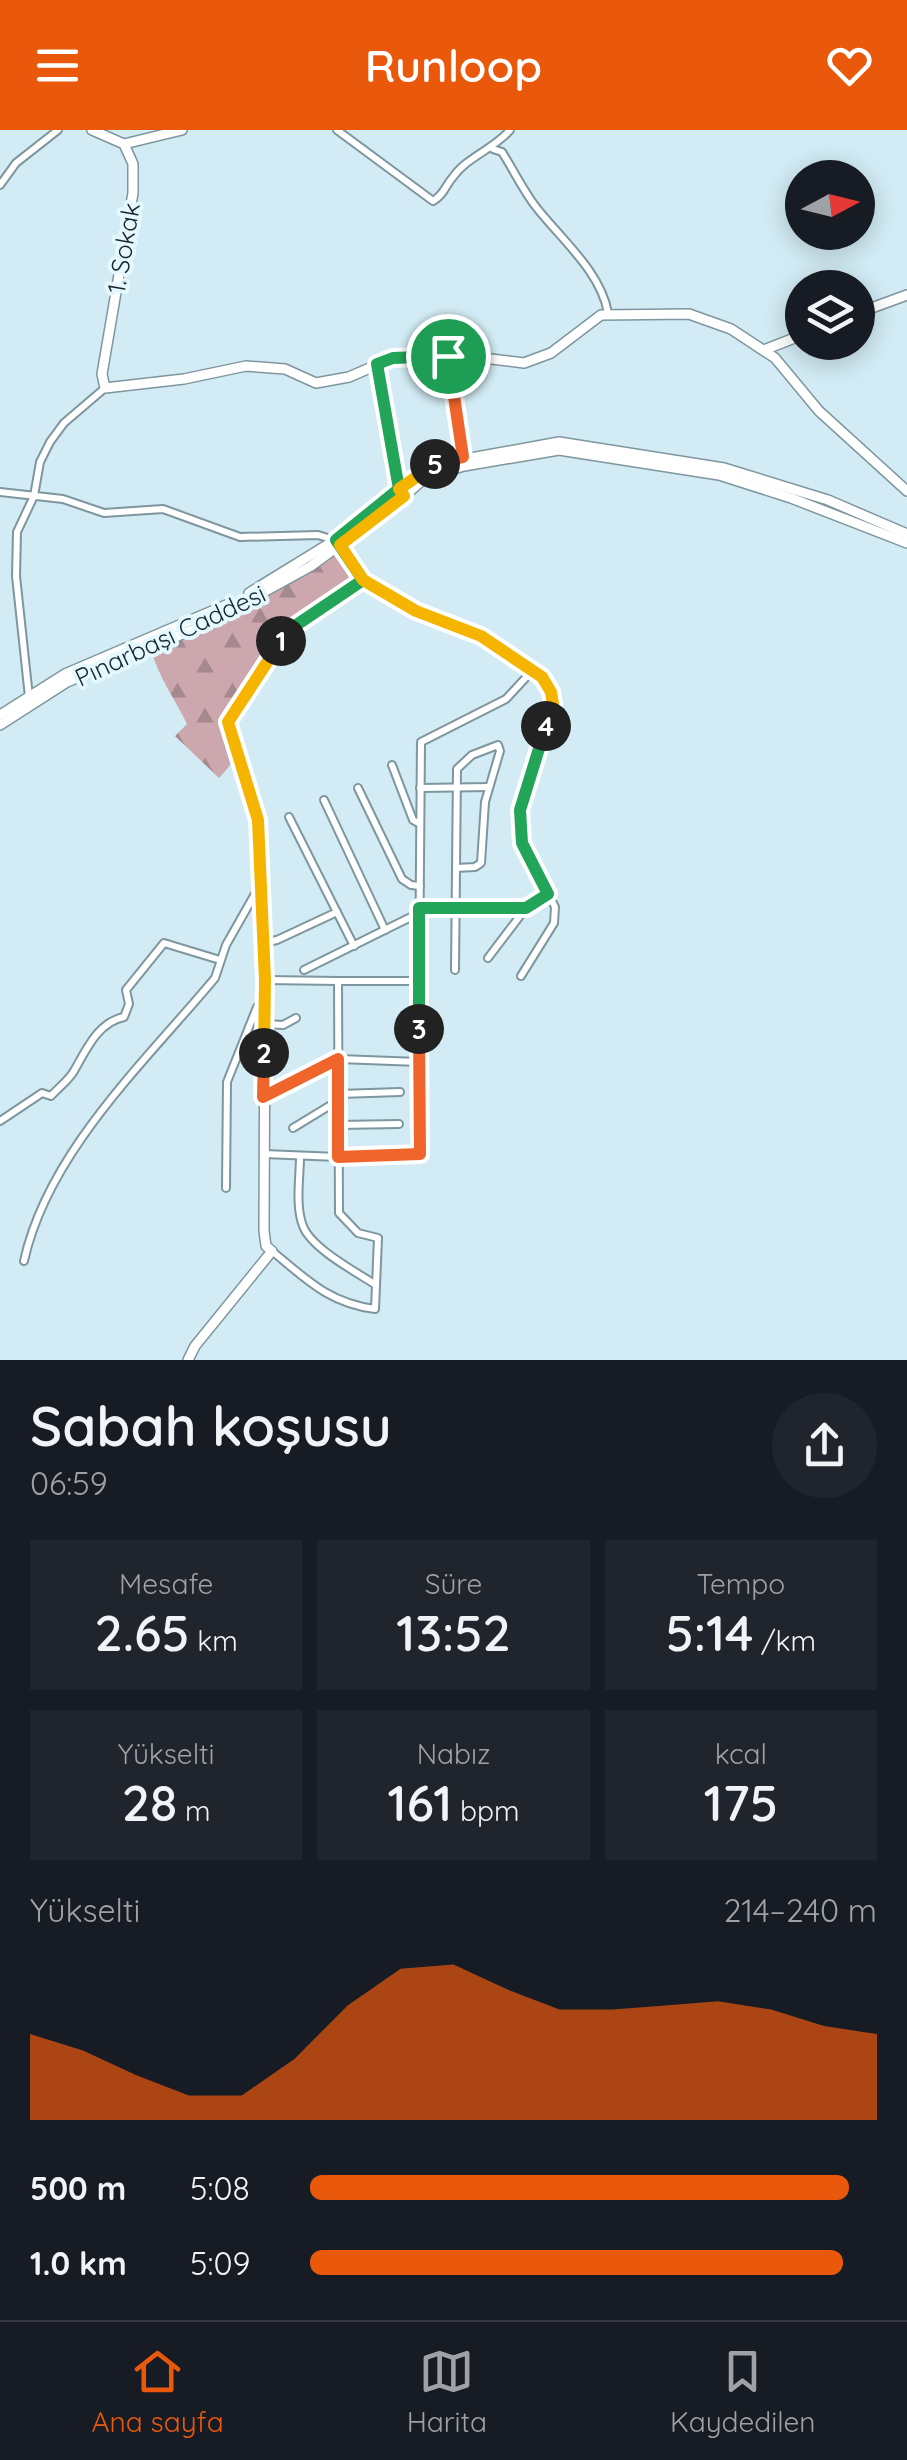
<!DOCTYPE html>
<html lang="tr">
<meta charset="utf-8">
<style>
body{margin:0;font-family:Quicksand,sans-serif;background:#20242c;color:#f1f3f6;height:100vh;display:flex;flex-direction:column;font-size:38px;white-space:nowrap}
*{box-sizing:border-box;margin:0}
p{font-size:32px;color:#9ea1a6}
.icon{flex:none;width:55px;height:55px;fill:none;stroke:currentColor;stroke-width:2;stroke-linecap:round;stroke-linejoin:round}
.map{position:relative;height:1230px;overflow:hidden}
.details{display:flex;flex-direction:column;background:#171b24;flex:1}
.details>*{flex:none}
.needle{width:65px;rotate:83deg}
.controls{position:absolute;left:785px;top:30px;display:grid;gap:20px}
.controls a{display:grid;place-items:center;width:90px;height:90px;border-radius:50%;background:#171b24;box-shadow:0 5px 25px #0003;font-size:50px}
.pin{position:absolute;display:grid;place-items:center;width:85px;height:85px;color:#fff;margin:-42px;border:5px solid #fff;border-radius:50%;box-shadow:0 2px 10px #0007}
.km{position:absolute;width:50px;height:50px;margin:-25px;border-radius:50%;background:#222;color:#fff;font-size:28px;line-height:50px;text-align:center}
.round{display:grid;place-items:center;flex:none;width:105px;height:105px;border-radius:52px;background:#20242c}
.head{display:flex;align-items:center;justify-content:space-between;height:170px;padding:0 30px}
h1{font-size:55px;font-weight:600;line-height:75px}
.metrics{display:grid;grid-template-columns:repeat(3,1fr);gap:15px;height:170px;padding:10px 30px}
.metrics div{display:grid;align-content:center;border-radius:0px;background:#20242c;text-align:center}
.metrics b{font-size:50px;font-weight:600}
.metrics small{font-size:28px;font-weight:400}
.metrics p{font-size:28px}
.chart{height:280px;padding:20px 30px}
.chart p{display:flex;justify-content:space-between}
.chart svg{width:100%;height:180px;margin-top:10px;fill:#ea580c;opacity:.7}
ul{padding:0 30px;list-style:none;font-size:32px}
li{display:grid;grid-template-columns:160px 120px 1fr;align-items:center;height:75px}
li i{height:25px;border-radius:12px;background:#ea580c}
header{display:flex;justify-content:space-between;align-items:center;height:130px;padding:0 30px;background:#ea580c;color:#fff;font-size:45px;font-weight:600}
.tab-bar{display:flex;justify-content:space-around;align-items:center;height:140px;border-top:2px solid #363941;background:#171b24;font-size:28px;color:#9ea1a6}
.tab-bar a{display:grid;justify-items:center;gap:5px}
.tab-bar .selected{color:#ea580c}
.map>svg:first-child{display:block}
.forest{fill:url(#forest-firs)}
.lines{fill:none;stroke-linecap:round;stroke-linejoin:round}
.street-casing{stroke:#7e969e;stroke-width:10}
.secondary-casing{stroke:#7e969e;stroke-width:12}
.street{stroke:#fff;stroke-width:6}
.secondary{stroke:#fff;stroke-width:9}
.split-1-casing{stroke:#fff;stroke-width:20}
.split-2-casing{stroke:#fff;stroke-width:20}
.split-3-casing{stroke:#fff;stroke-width:20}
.split-4-casing{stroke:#fff;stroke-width:20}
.split-5-casing{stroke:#fff;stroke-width:20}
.split-6-casing{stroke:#fff;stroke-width:20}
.split-1{stroke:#22a559;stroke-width:12}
.split-2{stroke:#f5b400;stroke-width:12}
.split-3{stroke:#f0652b;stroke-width:12}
.split-4{stroke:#22a559;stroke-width:12}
.split-5{stroke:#f5b400;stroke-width:12}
.split-6{stroke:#f0652b;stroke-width:12}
.labels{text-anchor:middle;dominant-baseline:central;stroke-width:8;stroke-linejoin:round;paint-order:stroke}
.street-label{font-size:25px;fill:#1b2528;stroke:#e3f8ff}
</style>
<header><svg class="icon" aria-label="menu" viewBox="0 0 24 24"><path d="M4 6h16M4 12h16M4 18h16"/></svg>Runloop<svg class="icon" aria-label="heart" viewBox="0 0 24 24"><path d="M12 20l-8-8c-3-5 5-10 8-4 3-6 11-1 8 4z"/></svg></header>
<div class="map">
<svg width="907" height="1230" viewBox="0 0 907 1230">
<defs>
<pattern id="forest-firs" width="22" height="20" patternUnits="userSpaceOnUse" patternTransform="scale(2.5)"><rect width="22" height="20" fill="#cca8ae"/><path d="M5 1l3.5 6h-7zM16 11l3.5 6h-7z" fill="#a5898e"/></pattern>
</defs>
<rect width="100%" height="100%" fill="#d2ebf4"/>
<path class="forest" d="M336,424L351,447C306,481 284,497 252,545C245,555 235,566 232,578C225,614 257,608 219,648L175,606L187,594C175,569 159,548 151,520L204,501Z"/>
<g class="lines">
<g class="street-casing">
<g id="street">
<path d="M337,0L433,71C444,65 445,56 453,47C467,27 494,19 510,0"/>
<path d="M493,19L502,22C514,41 523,60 536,77C561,109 601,142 608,183"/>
<path d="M0,55L16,33L58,0"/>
<path d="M447,226L463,327"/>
<path d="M377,235L400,360"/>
<path d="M0,362L63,369L104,383L163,379L240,407L318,405L334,410"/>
<path d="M29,567L16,446L17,402L34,366L40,332L50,312L64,293L105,258"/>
<path d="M392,635L413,690L420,694"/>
<path d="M358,658L402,749L411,755L420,756"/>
<path d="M420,658L489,657"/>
<path d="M324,670L385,800"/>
<path d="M289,687L354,816"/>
<path d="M419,778H526L548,764"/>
<path d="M263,813L277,810L337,782"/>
<path d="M488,828L526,778"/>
<path d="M304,840L419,783"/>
<path d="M455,840L457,639L472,625L498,615L500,621L485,672L481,733L475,737L456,738"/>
<path d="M265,850L338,851"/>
<path d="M264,894L283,895L296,888"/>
<path d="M339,964L400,962"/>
<path d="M264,967L339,929L419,932"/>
<path d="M0,991L42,963L51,966C58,958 69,950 74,941C86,920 98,892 124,887L129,874L126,860L164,813L220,830"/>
<path d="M338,995L399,994"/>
<path d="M293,998L339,970"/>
<path d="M264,1024L338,1027L420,1024L419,852"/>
<path d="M300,1026C300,1047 295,1076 303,1096C311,1118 356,1142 376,1155"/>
<path d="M226,1058L227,952L257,877L264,871"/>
<path d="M272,1121C307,1150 329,1173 375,1179L378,1108L358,1103L339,1083L338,851H419L421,612L506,569L531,542C546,549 550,558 553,575L520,680L522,713L555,777L554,793L521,846"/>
<path d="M24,1131C48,1022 145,932 215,848L226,815L260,755"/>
</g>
</g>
<g class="secondary-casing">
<g id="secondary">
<path d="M92,0L124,14L133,34V63L102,244L105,258L184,249L246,236L285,239L316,253L349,247L393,228L458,225L524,233L551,223L601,185L689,184L731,199L775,228L819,281L907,361"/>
<path d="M124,14L182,0"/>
<path d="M858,183L907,165"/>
<path d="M764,220L802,205"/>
<path d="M337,412L363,450L416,481L481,506L531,542"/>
<path d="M249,463L335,410L432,335L559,312L724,338L828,370L907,404"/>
<path d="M0,585L65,544L231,473"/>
<path d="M0,595L67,552L204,495L311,436L393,376L426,347L464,336L559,320L719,345L791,368L907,413"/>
<path d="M188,1230L195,1216L272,1121L266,1116L264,1101L265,850L258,690L227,592L286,502L363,450"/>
</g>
</g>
<use href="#street" class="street"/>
<use href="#secondary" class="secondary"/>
</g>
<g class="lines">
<g class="split-1-casing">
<path id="split-1" d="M281,511L286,502L363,450L336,410L399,359L377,234L393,228L448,226"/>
</g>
<g class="split-2-casing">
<path id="split-2" d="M264,923L265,850L258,690L228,592L281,511"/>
</g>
<g class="split-3-casing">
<path id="split-3" d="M264,923L263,967L338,929V1027L420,1024L419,899"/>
</g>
<g class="split-4-casing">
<path id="split-4" d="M419,899V778H526L548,764L522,713L520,680L546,596"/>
</g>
<g class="split-5-casing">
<path id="split-5" d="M435,334L399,359L404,366L340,415L363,450L416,481L481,506L542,547L551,562L553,574L546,596"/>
</g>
<g class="split-6-casing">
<path id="split-6" d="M435,334L463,327L448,226"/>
</g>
<use href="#split-1" class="split-1"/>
<use href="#split-2" class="split-2"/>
<use href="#split-3" class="split-3"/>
<use href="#split-4" class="split-4"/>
<use href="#split-5" class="split-5"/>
<use href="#split-6" class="split-6"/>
</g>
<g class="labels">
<g class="street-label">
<text transform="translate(123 118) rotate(-80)">1. Sokak</text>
<text transform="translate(170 505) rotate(-25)">Pınarbaşı Caddesi</text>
</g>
</g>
</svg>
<div class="controls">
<a><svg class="needle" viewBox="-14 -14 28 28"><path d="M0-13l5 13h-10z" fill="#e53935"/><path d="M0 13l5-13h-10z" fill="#9ea1a6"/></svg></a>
<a><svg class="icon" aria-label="layers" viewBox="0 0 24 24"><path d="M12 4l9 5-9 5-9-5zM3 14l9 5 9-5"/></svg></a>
</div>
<div class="pin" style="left:448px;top:226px;background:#1e9e55"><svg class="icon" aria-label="arrive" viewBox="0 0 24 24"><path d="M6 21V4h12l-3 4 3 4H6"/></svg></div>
<b class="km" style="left:281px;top:511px">1</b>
<b class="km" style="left:264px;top:923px">2</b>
<b class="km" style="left:419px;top:899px">3</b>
<b class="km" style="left:546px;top:596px">4</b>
<b class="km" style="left:435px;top:334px">5</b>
</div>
<section class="details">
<div class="head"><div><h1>Sabah koşusu</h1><p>06:59</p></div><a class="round"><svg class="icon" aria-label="share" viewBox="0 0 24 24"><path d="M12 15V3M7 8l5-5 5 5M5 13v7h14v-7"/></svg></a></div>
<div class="metrics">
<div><p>Mesafe</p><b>2.65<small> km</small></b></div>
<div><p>Süre</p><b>13:52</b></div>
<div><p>Tempo</p><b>5:14<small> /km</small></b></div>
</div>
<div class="metrics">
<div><p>Yükselti</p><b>28<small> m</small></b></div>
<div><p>Nabız</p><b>161<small> bpm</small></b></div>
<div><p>kcal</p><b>175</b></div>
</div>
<div class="chart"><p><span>Yükselti</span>214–240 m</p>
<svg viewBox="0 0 160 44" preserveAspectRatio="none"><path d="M0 44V23L10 27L20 33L30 38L40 38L50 29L60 16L70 7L80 6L90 12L100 17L110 17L120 16L130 15L140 17L150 21L160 23V44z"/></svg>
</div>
<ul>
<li><b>500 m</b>5:08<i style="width:95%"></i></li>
<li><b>1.0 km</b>5:09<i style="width:94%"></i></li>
</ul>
</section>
<nav class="tab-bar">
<a class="selected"><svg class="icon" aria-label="home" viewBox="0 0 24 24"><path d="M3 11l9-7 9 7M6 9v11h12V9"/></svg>Ana sayfa</a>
<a><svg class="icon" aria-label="map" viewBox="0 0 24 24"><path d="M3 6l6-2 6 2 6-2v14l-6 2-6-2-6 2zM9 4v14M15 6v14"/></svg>Harita</a>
<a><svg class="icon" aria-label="saved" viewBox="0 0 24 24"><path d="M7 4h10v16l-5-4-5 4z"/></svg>Kaydedilen</a>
</nav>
